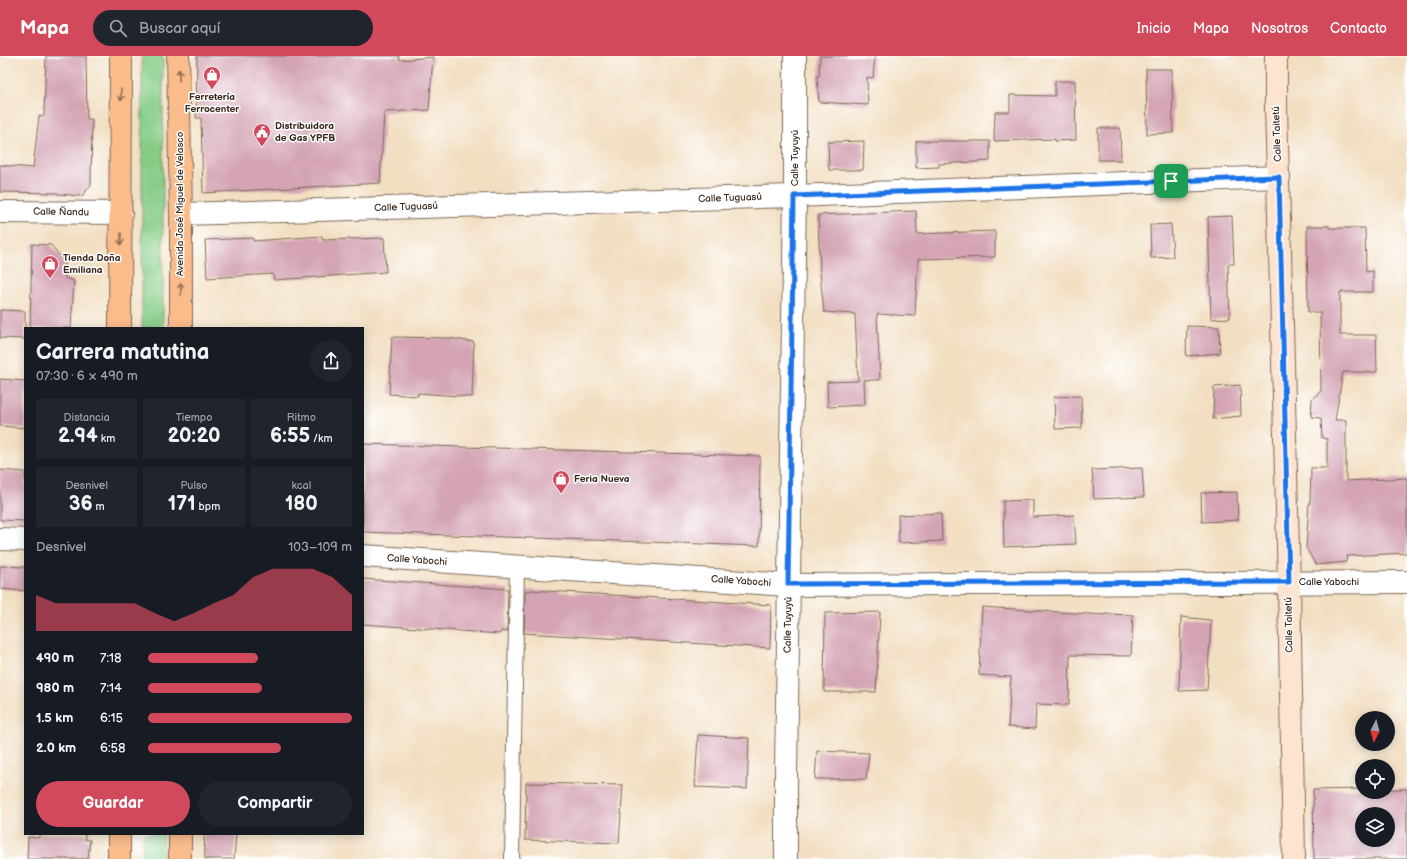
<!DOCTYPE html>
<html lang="es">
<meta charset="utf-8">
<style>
body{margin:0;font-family:"Balsamiq Sans",sans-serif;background:#20242c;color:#f1f3f6;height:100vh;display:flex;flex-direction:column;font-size:15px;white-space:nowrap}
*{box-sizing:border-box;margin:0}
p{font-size:13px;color:#9ea1a6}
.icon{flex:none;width:22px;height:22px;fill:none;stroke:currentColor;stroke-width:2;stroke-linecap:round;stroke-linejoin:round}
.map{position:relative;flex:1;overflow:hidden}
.panel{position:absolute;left:24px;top:271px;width:340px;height:508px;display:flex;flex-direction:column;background:#171b24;border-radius:0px;box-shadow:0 2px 10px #0003}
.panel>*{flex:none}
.needle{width:26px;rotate:186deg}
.buttons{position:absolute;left:1355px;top:655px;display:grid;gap:8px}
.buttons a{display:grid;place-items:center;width:40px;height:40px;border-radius:50%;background:#171b24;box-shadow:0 2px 10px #0003;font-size:20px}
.pin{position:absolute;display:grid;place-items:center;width:34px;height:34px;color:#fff;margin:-17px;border-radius:8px;box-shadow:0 2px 6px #0006}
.round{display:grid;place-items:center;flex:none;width:42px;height:42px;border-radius:21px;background:#20242c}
.overview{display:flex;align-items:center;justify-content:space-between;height:68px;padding:0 12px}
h1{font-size:22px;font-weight:800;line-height:30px}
.stats{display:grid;grid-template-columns:repeat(3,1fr);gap:6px;height:68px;padding:4px 12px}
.stats div{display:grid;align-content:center;border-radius:0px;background:#20242c;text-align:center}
.stats b{font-size:20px;font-weight:800}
.stats small{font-size:11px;font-weight:400}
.stats p{font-size:11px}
.chart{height:112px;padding:8px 12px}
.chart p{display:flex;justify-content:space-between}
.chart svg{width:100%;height:72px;margin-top:4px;fill:#d1495b;opacity:.7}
.button{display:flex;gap:8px;margin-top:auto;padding:8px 12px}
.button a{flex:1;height:46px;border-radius:24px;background:#d1495b;color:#fff;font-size:16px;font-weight:800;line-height:46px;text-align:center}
.button a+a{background:#20242c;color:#f1f3f6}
ul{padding:0 12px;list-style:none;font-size:13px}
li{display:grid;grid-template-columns:64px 48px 1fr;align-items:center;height:30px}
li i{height:10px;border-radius:5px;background:#d1495b}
header{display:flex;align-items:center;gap:24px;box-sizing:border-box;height:56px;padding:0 20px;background:#d1495b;color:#fff}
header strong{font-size:19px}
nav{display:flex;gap:22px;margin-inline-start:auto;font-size:14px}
.search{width:280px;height:36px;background:#20242c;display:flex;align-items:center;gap:10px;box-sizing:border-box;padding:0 14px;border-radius:22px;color:#9ea1a6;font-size:15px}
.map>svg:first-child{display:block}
.green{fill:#87cd88;stroke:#617c53}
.building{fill:#d4a4b4;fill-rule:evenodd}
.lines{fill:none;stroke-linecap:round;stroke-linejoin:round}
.lane-casing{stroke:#7b6957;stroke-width:16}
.street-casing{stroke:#7b6957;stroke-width:24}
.secondary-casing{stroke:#7b6957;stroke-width:24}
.primary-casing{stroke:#7b6957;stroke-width:24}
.lane{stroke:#fff;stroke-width:14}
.street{stroke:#fff;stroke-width:22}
.secondary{stroke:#fde4d1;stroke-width:22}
.primary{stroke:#fabc8b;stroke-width:22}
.oneway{stroke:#916c4f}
.route-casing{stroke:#fff;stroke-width:8}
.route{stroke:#1a73e8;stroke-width:5}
.labels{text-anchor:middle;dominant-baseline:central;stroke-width:3;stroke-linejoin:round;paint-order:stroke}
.poi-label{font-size:10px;font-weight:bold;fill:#3b2a1e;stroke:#fff;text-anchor:start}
.street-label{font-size:10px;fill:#3b2a1e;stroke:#fff}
</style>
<header>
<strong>Mapa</strong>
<div class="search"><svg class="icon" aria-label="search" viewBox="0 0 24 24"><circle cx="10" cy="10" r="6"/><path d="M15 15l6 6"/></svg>Buscar aquí</div>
<nav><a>Inicio</a><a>Mapa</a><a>Nosotros</a><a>Contacto</a></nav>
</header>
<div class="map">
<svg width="1407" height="803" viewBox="0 0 1407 803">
<rect width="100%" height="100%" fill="#fff"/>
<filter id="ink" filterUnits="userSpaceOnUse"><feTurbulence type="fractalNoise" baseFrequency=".025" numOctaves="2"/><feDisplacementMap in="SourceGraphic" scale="8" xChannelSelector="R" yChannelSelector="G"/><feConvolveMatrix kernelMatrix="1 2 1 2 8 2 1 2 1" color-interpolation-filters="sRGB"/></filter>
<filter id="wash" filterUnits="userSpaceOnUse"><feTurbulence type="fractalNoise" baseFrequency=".012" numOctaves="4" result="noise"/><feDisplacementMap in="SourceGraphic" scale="16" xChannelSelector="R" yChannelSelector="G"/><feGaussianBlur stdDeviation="0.9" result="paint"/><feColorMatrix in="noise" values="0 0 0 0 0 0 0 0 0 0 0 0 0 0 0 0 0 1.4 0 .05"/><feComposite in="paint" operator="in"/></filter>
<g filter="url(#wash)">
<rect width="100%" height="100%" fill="#f2dfc2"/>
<g class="green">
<rect x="142" y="0" width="21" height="272"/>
<path d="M143,778H163L162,803H143Z"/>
</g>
<g id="blocks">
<g class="building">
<path d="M46,0H86L87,63H92L91,129L82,140L58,138V137L0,136V109L33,112L39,60H44Z"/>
<path d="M197,0H399V4L433,1L429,54L384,56L380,127L203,137L201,62H196Z"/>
<path d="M820,0H875L873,22L867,21L868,49L819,46L817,20H819Z"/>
<path d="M1146,13H1172L1173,77L1147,78Z"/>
<path d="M1055,25H1075L1076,84L1055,85V83L994,85L995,56H1010V39L1055,40Z"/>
<path d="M1098,72H1120L1121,104H1098Z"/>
<path d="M864,85L863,114H829L828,86Z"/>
<path d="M916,85H990V105L939,108V111L916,112Z"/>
<path d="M916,155L917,178L995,175V201L918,203L915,260L877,258L880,324H864L865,349L828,351L827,326L858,325L855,258L824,256L820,217L818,159Z"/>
<path d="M1232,160L1234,208H1228L1230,262L1211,263L1208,161Z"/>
<path d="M1171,168L1173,201L1151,202L1150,169Z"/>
<path d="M1307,170H1329V172H1365L1366,216L1373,215V236H1340V279H1376L1377,316H1343L1335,364H1346V425L1407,422V497L1347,500L1346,506L1316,509L1306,492L1309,448H1310L1311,412H1327V383L1322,382L1321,362L1311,361L1312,343L1321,335L1320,256H1308Z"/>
<path d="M322,180V184L384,182L386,216L274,224L273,218L207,222L205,184L253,182V185Z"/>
<path d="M32,188L51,189L65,206V222L74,225L71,272H30Z"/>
<path d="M0,254L25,255V283L0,282Z"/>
<path d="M1187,270L1219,271L1220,297L1186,300Z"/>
<path d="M392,281L448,282L474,286L472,341L418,337V340L389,338Z"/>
<path d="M0,323L25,325V372L0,370Z"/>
<path d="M1240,329L1241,360L1213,363L1214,331Z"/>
<path d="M1081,340L1082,372L1055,373L1054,341Z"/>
<path d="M363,388L760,400L759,490L363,476Z"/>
<path d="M1142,412L1144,441L1094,443L1092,414Z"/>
<path d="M0,414L25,416V465L0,464Z"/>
<path d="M1237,436L1238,464L1202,466L1201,437Z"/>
<path d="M1033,444V461L1074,459L1076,488L1004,491L1003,445Z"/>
<path d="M941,457L942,485L899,487L898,459Z"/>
<path d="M0,510L25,511V535L0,533Z"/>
<path d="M363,523L508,533L507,576L501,575L500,578L363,568Z"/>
<path d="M531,534L771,549L770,592L524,577L525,535H531Z"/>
<path d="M982,551L1105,559V558L1133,559L1131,600L1070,599L1069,649L1036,648L1035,673L1008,671L1011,621L979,619Z"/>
<path d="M880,556L876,636H824L825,557Z"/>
<path d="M1181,561L1211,564L1207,634L1179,635Z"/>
<path d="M698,679L749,682L747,733L695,731Z"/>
<path d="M817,695L869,697L866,723H815Z"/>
<path d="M526,727L623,729L619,787L525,784Z"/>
<path d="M1362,733V736H1388V733H1407V803H1314L1313,734ZM1362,758H1388V784H1362Z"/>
<path d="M39,778H85V784H90L88,803H27L28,781L39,782Z"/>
<path d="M204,778H236L234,803H205Z"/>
</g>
</g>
</g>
<g filter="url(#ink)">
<use href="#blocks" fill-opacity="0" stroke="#7b6957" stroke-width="1"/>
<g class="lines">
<g class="lane-casing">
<path id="lane" d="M512,803L517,511"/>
</g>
<g class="street-casing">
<g id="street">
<path d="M0,156L121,157"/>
<path d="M181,158L795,140L1279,121"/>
<path d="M0,483L25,484"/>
<path d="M363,500L788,529L1407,526"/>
<path d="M786,803V713L795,140V0"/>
</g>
</g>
<g class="secondary-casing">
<path id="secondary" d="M1276,0V50L1289,527L1294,803"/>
</g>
<g class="primary-casing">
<g id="primary">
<path d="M178,0L181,158V272"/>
<path d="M120,272L121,0"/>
<path d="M119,803V778"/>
<path d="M180,803V778"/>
</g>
</g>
<use href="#lane" class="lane"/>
<use href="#street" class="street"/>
<use href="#secondary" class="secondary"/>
<use href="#primary" class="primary"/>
</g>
<defs><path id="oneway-shaft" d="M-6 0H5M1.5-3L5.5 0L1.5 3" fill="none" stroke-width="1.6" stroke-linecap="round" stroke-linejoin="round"/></defs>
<g class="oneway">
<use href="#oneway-shaft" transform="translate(179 19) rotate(-91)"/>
<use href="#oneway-shaft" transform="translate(121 39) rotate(90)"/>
<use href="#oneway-shaft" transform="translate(121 183) rotate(90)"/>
<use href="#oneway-shaft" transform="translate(181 233) rotate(-90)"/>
</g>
</g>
<g class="lines" filter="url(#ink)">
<g class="route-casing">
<path id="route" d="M1279,121L1289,526L788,528L794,140Z"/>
</g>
<use href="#route" class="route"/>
</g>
<defs>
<g id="shop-pin" transform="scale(0.9)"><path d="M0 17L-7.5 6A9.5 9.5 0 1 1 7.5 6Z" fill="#d1495b" stroke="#fff"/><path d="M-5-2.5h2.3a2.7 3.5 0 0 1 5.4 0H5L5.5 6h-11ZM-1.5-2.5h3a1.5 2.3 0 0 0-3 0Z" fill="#fff"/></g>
<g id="civic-pin" transform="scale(0.9)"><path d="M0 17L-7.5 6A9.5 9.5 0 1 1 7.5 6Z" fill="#d1495b" stroke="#fff"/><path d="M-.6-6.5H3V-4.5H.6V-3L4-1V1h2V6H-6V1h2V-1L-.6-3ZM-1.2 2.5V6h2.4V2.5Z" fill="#fff"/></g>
</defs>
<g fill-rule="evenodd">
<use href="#shop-pin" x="212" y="19"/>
<use href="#civic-pin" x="262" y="76"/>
<use href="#shop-pin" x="50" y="208"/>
<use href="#shop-pin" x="561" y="423"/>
</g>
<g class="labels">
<g class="poi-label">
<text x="212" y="41" text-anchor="middle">Ferretería<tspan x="212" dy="12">Ferrocenter</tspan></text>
<text x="275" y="70">Distribuidora<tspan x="275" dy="12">de Gas YPFB</tspan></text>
<text x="63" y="202">Tienda Doña<tspan x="63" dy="12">Emiliana</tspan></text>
<text x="574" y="423">Feria Nueva</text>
</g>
<g class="street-label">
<text transform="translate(1277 78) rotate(-92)">Calle Taitetú</text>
<text transform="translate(795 102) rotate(-90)">Calle Tuyuyú</text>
<text transform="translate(730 142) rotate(-2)">Calle Tuguasú</text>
<text transform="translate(180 148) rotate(-90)">Avenida José Miguel de Velasco</text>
<text transform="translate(406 151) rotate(-2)">Calle Tuguasú</text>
<text transform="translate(61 156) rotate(1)">Calle Ñandu</text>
<text transform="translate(417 504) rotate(4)">Calle Yabochi</text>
<text transform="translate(741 525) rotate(4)">Calle Yabochi</text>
<text x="1329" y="526">Calle Yabochi</text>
<text transform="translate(788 569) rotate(-89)">Calle Tuyuyú</text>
<text transform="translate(1289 569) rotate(-91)">Calle Taitetú</text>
</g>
</g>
</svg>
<div class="buttons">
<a><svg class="needle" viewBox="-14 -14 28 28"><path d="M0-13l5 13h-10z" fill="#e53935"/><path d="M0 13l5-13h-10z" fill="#9ea1a6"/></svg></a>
<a><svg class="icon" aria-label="locate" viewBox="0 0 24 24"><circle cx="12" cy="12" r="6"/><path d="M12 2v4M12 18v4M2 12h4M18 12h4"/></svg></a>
<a><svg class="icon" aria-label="layers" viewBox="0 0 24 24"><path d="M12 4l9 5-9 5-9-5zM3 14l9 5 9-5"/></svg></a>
</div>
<div class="pin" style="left:1171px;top:125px;background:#1e9e55"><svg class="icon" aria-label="arrive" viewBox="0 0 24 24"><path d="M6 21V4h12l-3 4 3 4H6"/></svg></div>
<section class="panel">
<div class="overview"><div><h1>Carrera matutina</h1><p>07:30 · 6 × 490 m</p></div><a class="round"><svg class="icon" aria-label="share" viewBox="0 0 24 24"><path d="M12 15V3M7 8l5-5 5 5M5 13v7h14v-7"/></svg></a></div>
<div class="stats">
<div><p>Distancia</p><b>2.94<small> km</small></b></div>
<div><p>Tiempo</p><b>20:20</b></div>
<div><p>Ritmo</p><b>6:55<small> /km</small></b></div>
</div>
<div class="stats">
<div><p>Desnivel</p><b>36<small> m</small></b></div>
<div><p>Pulso</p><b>171<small> bpm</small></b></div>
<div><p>kcal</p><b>180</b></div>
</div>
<div class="chart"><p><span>Desnivel</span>103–109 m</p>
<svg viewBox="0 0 160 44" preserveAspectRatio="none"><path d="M0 44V22L10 27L20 27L30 27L40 27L50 27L60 33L70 38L80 33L90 27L100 22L110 11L120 6L130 6L140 6L150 11L160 22V44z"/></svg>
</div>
<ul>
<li><b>490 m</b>7:18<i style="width:54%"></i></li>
<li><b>980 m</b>7:14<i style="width:56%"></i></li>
<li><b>1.5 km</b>6:15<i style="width:100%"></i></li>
<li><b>2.0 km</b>6:58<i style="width:65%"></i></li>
</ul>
<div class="button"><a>Guardar</a><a>Compartir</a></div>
</section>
</div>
